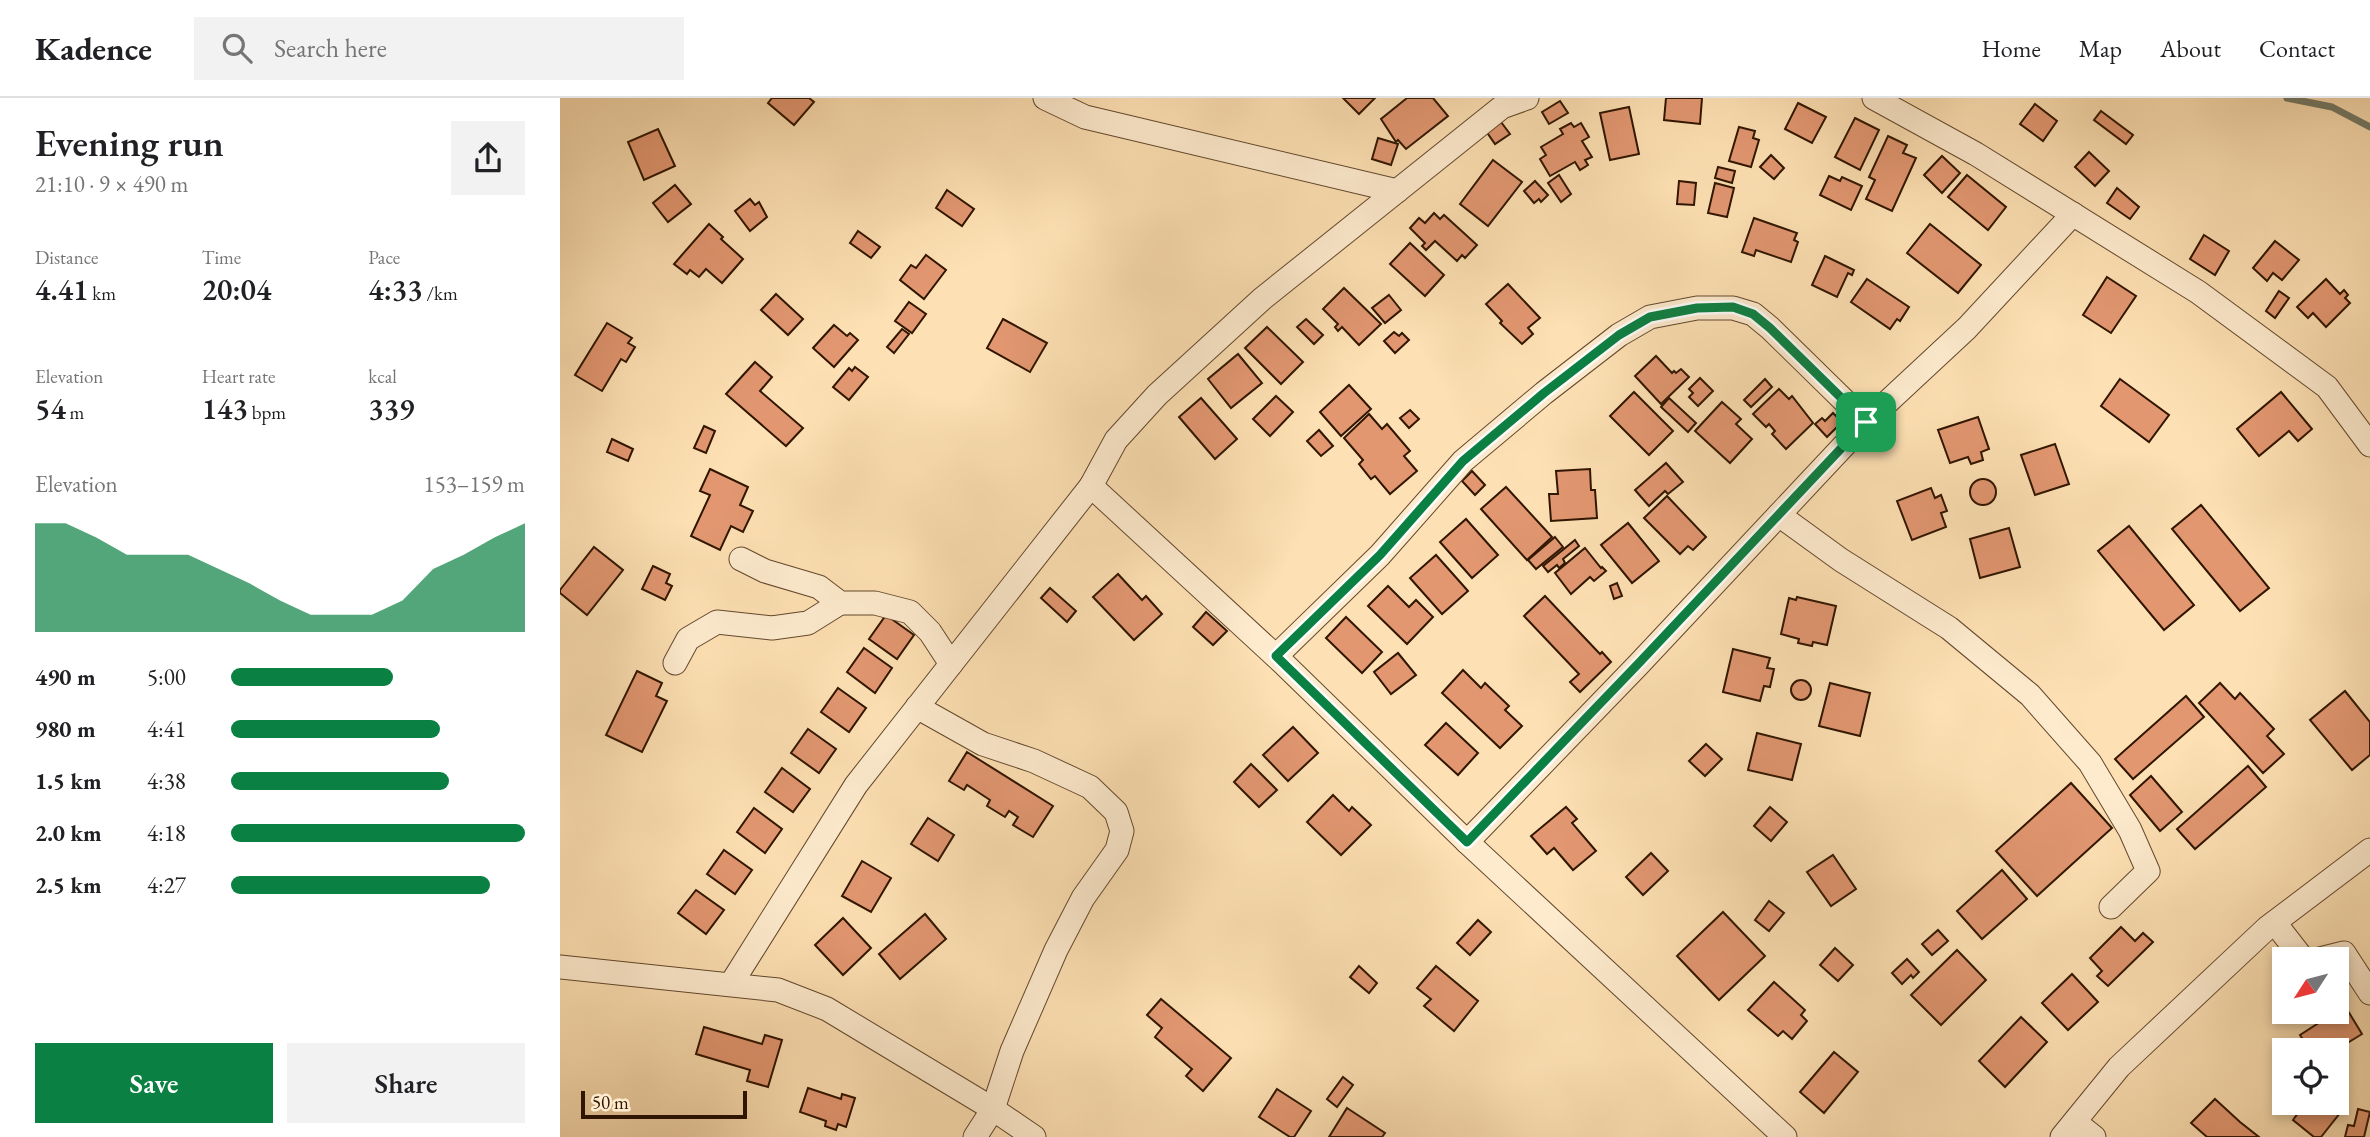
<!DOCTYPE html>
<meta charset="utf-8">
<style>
body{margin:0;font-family:"EB Garamond",serif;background:#f2f2f2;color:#202124;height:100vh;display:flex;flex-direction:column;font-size:26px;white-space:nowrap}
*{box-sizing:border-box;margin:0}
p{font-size:23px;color:#757577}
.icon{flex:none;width:38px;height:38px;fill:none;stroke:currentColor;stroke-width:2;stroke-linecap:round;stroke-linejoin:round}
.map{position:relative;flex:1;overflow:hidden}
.sheet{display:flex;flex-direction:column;background:#fff;width:560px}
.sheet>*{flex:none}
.needle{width:46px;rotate:234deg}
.fabs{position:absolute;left:1712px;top:849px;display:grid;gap:14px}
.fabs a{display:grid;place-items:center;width:77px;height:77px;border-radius:0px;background:#fff;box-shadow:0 4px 10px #0003;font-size:35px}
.scale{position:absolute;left:21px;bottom:18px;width:166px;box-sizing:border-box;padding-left:7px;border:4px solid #301500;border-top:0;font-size:19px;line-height:24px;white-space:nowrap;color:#301500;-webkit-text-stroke:5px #feebce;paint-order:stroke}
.pin{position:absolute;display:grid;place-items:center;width:60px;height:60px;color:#fff;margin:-30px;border-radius:14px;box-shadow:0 4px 10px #0006}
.round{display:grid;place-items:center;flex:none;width:74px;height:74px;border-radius:0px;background:#f2f2f2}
.head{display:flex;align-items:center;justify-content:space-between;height:119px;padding:0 35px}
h1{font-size:38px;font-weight:600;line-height:52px}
.metrics{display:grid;grid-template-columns:repeat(3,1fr);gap:10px;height:119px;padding:7px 35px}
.metrics div{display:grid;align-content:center}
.metrics b{font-size:30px;font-weight:600}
.metrics small{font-size:19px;font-weight:400}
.metrics p{font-size:19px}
.chart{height:196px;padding:14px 35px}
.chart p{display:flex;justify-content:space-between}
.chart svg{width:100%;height:126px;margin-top:7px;fill:#0b8043;opacity:.7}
.button{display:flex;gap:14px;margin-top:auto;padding:14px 35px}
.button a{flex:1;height:80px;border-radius:0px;background:#0b8043;color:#fff;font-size:28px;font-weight:600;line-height:80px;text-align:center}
.button a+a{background:#f2f2f2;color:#202124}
ul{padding:0 35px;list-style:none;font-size:23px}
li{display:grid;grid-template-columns:112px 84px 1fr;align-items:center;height:52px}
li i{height:18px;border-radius:9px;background:#0b8043}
header{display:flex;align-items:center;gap:42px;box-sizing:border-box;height:98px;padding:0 35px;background:#fff;border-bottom:2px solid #e0e0e0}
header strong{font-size:33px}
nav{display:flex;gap:38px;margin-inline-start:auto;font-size:24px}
.search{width:490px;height:63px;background:#f2f2f2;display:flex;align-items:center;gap:18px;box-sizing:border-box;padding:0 24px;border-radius:0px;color:#757577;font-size:26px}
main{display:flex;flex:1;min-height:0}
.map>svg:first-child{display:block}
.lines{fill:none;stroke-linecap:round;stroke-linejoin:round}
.stream{stroke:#737a68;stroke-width:7}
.building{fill:#e29771;stroke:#301500;stroke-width:2}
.street-casing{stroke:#63482d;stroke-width:25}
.street{stroke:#feebce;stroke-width:23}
.route-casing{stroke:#fff;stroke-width:14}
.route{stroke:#0b8043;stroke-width:9}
</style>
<header>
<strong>Kadence</strong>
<div class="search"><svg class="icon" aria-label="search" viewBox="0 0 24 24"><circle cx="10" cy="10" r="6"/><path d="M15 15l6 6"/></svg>Search here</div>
<nav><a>Home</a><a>Map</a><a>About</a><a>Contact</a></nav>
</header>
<main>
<section class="sheet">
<div class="head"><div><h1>Evening run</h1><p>21:10 · 9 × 490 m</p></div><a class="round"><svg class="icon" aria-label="share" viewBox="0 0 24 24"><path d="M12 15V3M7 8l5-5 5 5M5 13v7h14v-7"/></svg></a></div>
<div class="metrics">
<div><p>Distance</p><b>4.41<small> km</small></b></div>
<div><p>Time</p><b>20:04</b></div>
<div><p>Pace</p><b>4:33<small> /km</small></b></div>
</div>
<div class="metrics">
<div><p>Elevation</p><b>54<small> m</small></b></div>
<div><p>Heart rate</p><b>143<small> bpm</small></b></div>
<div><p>kcal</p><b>339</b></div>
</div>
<div class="chart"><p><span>Elevation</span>153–159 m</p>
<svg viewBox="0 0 160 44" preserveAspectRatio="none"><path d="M0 44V6L10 6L20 11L30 17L40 17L50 17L60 22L70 27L80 33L90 38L100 38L110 38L120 33L130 22L140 17L150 11L160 6V44z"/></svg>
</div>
<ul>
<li><b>490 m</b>5:00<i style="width:55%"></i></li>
<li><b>980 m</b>4:41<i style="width:71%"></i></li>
<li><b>1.5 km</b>4:38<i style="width:74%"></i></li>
<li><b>2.0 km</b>4:18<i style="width:100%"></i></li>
<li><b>2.5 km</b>4:27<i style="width:88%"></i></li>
</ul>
<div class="button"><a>Save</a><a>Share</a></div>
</section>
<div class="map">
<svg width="1810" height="1039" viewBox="0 0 1810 1039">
<rect width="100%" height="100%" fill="#fde0b3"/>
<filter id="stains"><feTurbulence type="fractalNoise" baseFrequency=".00286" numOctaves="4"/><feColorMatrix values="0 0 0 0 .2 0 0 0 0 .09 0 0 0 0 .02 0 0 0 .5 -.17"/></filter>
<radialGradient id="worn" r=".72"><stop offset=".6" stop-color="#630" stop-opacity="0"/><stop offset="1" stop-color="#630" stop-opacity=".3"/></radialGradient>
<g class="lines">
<path class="stream" d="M1727,0L1772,9L1810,29"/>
</g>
<g class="building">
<path d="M212,0H249L254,4L234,27L208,5Z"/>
<path d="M783,0H815L799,16Z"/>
<path d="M847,0H873L888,18L846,51L838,42L836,44L821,21Z"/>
<path d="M1106,0H1142L1140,26L1104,22Z"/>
<path d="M1000,3L1008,15L989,26L982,14Z"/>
<path d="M1238,5L1266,19L1252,45L1225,31Z"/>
<path d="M1475,6L1497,23L1483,43L1460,26Z"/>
<path d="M1069,9L1079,56L1050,62L1040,15Z"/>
<path d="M1541,13L1573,37L1566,46L1534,22Z"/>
<path d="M1295,20L1319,32L1300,72L1275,59Z"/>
<path d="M941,24L950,36L935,46L926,33Z"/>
<path d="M1011,25L1014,29L1021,25L1029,39L1022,43L1032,59L1025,62L1028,67L1020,72L1015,64L990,78L980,61L986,57L981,49L1003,36L1000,31Z"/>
<path d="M1179,29L1195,33L1193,40L1199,42L1191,69L1169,63Z"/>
<path d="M98,31L115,68L84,82L68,44Z"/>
<path d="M1328,38L1347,47L1343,55L1356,60L1332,113L1306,101L1315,82L1309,79Z"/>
<path d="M818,40L838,46L831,67L812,61Z"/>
<path d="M1529,54L1549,73L1535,88L1515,69Z"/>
<path d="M1211,57L1224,70L1214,81L1200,69Z"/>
<path d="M1382,58L1400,75L1382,95L1364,77Z"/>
<path d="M933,62L962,84L928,128L900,106Z"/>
<path d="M1158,69L1175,73L1172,85L1155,80Z"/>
<path d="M999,77L1011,96L1001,104L988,85Z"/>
<path d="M1407,77L1446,109L1428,132L1388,99Z"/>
<path d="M1269,78L1280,83L1282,79L1302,88L1291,112L1260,97Z"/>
<path d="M975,83L988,97L981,104L979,101L974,105L964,93Z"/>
<path d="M1119,83L1136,85L1134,107L1117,106Z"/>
<path d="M1155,85L1174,90L1167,119L1148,115Z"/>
<path d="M115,87L131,106L108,124L93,105Z"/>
<path d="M1557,90L1579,109L1570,121L1547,105Z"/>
<path d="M387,92L414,111L402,128L376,110Z"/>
<path d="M190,101L195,107L199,104L207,119L190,133L175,113Z"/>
<path d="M874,115L880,121L884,117L917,147L905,160L902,157L897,163L875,143L866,152L862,148L865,145L850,130L859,120L865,125Z"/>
<path d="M1194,120L1237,135L1234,142L1238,144L1231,164L1196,152L1194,158L1182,154Z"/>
<path d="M149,126L163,139L161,141L183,161L162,185L146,171L139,179L130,172L127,176L114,166Z"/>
<path d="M1370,126L1421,167L1398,195L1347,155Z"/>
<path d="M298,133L320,149L311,160L290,145Z"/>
<path d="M1644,137L1669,153L1655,177L1630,161Z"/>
<path d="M1715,143L1739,162L1722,182L1713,175L1707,183L1693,170Z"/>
<path d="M850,145L884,177L865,198L830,166Z"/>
<path d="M366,157L386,172L364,201L340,182L351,167L356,170Z"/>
<path d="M1265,158L1294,172L1292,177L1288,175L1277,199L1252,187Z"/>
<path d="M1547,179L1576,198L1551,235L1523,217Z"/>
<path d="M1307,181L1349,209L1340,223L1337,221L1330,231L1291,204Z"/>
<path d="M1766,181L1780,196L1784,192L1788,197L1785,200L1790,205L1766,229L1753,215L1748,220L1737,209Z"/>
<path d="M948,186L980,220L968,230L973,236L962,246L940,225L942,223L926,206Z"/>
<path d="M784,190L821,226L799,247L782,229L778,233L775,229L778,226L763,211Z"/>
<path d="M1719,193L1729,200L1715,220L1706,213Z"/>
<path d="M216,196L243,221L228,237L201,212Z"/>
<path d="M829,197L841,212L825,225L812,210Z"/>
<path d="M349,204L366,216L352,235L335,223Z"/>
<path d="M443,221L487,245L470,274L427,250Z"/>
<path d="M746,221L763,237L754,246L737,229Z"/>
<path d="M47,225L72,240L68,245L75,249L66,264L61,261L42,293L15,277Z"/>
<path d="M274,227L287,238L290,235L298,242L274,269L253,250Z"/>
<path d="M707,229L743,264L721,286L685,250Z"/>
<path d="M342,231L349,236L334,255L327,249Z"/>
<path d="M834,234L839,238L842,235L849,242L835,255L824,243Z"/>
<path d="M678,256L702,285L671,310L648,281Z"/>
<path d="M1096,258L1112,275L1114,273L1116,275L1121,271L1129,279L1101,306L1075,278Z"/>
<path d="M195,264L212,279L200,293L243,330L226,348L166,296Z"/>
<path d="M295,269L308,279L289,302L273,289L289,270L292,273Z"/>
<path d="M1140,280L1153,293L1138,308L1129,299L1133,295L1129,291Z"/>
<path d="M1205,281L1212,289L1191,309L1184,302Z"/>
<path d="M1560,281L1609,317L1589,344L1541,308Z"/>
<path d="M789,287L811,311L781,338L760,314Z"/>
<path d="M1219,291L1229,301L1232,298L1253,325L1226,351L1212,336L1215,333L1209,326L1206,329L1193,316Z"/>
<path d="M1074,294L1113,333L1089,357L1050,318Z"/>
<path d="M1721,294L1752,331L1738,343L1729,333L1699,358L1677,331Z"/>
<path d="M716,298L733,314L710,338L693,321Z"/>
<path d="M641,300L677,341L655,361L619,319Z"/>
<path d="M1109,300L1136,325L1128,334L1101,309Z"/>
<path d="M1162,304L1181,321L1176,326L1192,341L1170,365L1135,333Z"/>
<path d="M850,312L859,321L849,330L840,320Z"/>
<path d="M1273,315L1282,324L1267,339L1255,326L1262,320L1265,323Z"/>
<path d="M809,316L822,331L827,326L850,353L844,358L857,373L830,396L815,378L811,381L799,366L803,362L784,340Z"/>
<path d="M1418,319L1429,351L1421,354L1423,362L1411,366L1408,359L1390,365L1378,332Z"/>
<path d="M144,328L155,333L146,355L134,350Z"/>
<path d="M759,332L773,348L761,358L747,343Z"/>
<path d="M52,341L73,351L68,363L47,354Z"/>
<path d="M1495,346L1509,386L1475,397L1461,357Z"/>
<path d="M1106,365L1123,384L1108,396L1105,393L1089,408L1075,392Z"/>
<path d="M150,371L188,389L180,407L193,413L183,434L171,428L160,452L131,438L150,397L140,393Z"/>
<path d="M1030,371L1031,392H1035L1037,420L991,423L989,396H998L996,373Z"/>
<path d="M912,373L925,387L915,397L902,383Z"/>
<circle cx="1423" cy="394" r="13"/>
<path d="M946,389L992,439L967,462L921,411Z"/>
<path d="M1371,390L1375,400L1381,397L1387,413L1381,415L1386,429L1352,442L1337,403Z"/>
<path d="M1107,398L1146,439L1133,452L1128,448L1120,456L1084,420Z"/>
<path d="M1641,407L1709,490L1680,513L1612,431Z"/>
<path d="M906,421L938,457L912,480L880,444Z"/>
<path d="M1068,425L1099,463L1072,485L1041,447Z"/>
<path d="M1569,428L1634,507L1604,532L1538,453Z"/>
<path d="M1449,430L1460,469L1420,480L1410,441Z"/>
<path d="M995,439L1003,449L976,471L968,462Z"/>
<path d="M1015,442L1019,448L1003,461L1005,465L999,470L997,467L988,474L983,468Z"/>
<path d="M34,449L63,472L27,517L0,495V492Z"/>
<path d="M1025,450L1041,470L1042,469L1046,473L1034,483L1030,479L1011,496L995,475Z"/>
<path d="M876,457L908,493L882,516L850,480Z"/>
<path d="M93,468L110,476L106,485L112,488L105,502L82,491Z"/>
<path d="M558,476L582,502L586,498L602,516L574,542L533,499Z"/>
<path d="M1057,485L1062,498L1054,501L1050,488Z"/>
<path d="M828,488L849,509L856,502L873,519L847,546L808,508Z"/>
<path d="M490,490L516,513L507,524L481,500Z"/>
<path d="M985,498L1040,556L1042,554L1051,564L1020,594L1010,584L1019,576L964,518Z"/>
<path d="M1237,499L1276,508L1267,547L1253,544L1252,548L1238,545L1239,541L1221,536L1229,500L1236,502Z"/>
<path d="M646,514L667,533L653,547L633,529Z"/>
<path d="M326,517L354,537L337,561L309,541Z"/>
<path d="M786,519L822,554L802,575L766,540Z"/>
<path d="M304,550L332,570L315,595L287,574Z"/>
<path d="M1173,551L1210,560L1207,570L1214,571L1210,589L1204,588L1200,603L1163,594Z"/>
<path d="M838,555L856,577L831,596L814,574Z"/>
<path d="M903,572L921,590L925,585L949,608L945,612L962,628L940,650L882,595Z"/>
<path d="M77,573L102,585L96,598L107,603L82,654L46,637Z"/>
<circle cx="1241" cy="592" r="10"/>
<path d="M1270,585L1310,595L1300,638L1259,628Z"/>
<path d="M1660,585L1675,601L1680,595L1714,631L1707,638L1724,656L1703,675L1639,605Z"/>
<path d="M278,590L306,610L289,634L261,614Z"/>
<path d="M1785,593L1810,624V657L1792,672L1750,622Z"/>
<path d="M1626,598L1644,619L1573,681L1555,661Z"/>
<path d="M886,625L918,655L898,677L865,647Z"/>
<path d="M733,629L758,655L728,683L703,657Z"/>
<path d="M248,631L276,651L259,675L231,655Z"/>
<path d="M1197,635L1241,646L1232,682L1188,672Z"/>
<path d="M1146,646L1162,661L1145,678L1129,663Z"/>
<path d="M407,654L493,708L473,739L453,727L458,719L449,713L445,719L427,708L430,702L407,687L404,692L389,683Z"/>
<path d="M691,666L717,692L699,709L674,684Z"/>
<path d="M1688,668L1706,689L1635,751L1617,731Z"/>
<path d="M222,670L250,691L233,714L205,694Z"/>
<path d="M1591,678L1622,714L1600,733L1570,697Z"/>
<path d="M1511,685L1552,730L1477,798L1436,753Z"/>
<path d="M773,697L789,713L792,709L811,727L781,757L747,724Z"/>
<path d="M1006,709L1017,721L1012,725L1036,753L1013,772L994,750L987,756L971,738Z"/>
<path d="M1210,709L1227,724L1211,743L1194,728Z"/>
<path d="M194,710L222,731L205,755L177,734Z"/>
<path d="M368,720L394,737L378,763L351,746Z"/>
<path d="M164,752L192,772L175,796L147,776Z"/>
<path d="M1091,755L1108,773L1083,797L1066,779Z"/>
<path d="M1273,757L1296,791L1271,808L1247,774Z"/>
<path d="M302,763L331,780L311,814L282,798Z"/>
<path d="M1442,772L1467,801L1422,841L1397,813Z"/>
<path d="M136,792L164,812L146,836L118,815Z"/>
<path d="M1209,803L1224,815L1209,833L1195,822Z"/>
<path d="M1163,814L1205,858L1159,902L1117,858Z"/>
<path d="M365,816L386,841L340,881L319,856Z"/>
<path d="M283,820L311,850L283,877L255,847Z"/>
<path d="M918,822L931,834L910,857L897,845Z"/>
<path d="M1561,829L1575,843L1583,835L1593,844L1548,888L1537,878L1542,873L1530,860Z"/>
<path d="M1378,832L1388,843L1372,857L1362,846Z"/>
<path d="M1275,850L1293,867L1278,883L1260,867Z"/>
<path d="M1397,852L1426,882L1381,927L1351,897Z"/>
<path d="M1347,861L1359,874L1353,880L1351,877L1342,886L1332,875Z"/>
<path d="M799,868L817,885L809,895L790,879Z"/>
<path d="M876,868L918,903L894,933L864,908L871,901L857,890Z"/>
<path d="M1512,876L1538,904L1508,932L1482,905Z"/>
<path d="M1214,884L1245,912L1241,917L1247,923L1232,941L1223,933L1218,938L1188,912Z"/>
<path d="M601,901L671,960L643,993L626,978L632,971L595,939L602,930L587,917Z"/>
<path d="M1785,908L1802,936L1776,952H1750L1740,937Z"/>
<path d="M1461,919L1487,944L1445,989L1419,963Z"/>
<path d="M144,929L202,946L205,937L222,942L208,989L187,983L190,972L136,956Z"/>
<path d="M1274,954L1298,974L1264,1015L1240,994Z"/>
<path d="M783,979L793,987L777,1009L767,1001Z"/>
<path d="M248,990L281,1001L282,996L295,1000L286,1029L278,1026L276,1032L265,1028L266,1023L240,1014Z"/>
<path d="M717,991L751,1013L734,1039H730L699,1019Z"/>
<path d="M1776,995L1788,1005L1761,1039H1754L1733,1022L1746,1004H1776Z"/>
<path d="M1655,1001L1680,1024L1699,1039H1647L1631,1025Z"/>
<path d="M787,1010L825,1035L822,1039H769Z"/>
<path d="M1798,1011L1810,1014L1804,1039H1785L1788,1027L1794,1028Z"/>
</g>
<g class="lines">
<g class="street-casing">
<g id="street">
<path d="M485,0L525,19L837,93"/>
<path d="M967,0L942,9L702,201L597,297L556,342L531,388L723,565L907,744L1225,1039"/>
<path d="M1314,0L1416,56L1638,194L1767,289L1810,347"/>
<path d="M1219,417L1281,462L1389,530L1470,597L1530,665L1570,732L1588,773L1551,809"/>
<path d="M181,461L205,473L259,489L280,505H315L350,514L370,534L391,566"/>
<path d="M716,558L820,457L903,363L984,295L1059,237L1090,219L1137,210H1173L1193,216L1210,230L1306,324"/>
<path d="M115,565L128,541L157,524L212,530L248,525L280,505"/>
<path d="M357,609L423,646L474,663L530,689L556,714L562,733L557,752L523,800L496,852L452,953L433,1011L415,1039"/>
<path d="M907,744L1078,567L1306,324L1407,230L1513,116"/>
<path d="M1715,825L1743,861"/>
<path d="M1760,861L1784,855L1810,895"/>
<path d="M0,869L218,892L267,911L433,1011L474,1039"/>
<path d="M171,886L296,687L531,388"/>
<path d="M1515,1024L1534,1039"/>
<path d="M1502,1039L1559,969L1707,830L1810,752"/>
</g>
</g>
<use href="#street" class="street"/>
</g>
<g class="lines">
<g class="route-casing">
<path id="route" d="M1173,209L1193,216L1210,230L1306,324L1078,566L907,744L716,558L820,457L903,363L984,295L1059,237L1090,219L1137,210Z"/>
</g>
<use href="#route" class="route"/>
</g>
<rect width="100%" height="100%" filter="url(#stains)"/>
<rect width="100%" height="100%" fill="url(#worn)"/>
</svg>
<div class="fabs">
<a><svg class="needle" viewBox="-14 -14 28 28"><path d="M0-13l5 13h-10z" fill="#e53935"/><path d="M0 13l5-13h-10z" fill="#757577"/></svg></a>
<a><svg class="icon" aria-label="locate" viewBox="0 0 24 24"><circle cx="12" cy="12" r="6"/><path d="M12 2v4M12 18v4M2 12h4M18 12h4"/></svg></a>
</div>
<div class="scale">50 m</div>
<div class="pin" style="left:1306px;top:324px;background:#1e9e55"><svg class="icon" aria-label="arrive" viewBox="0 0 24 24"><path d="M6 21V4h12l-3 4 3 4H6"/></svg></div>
</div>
</main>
